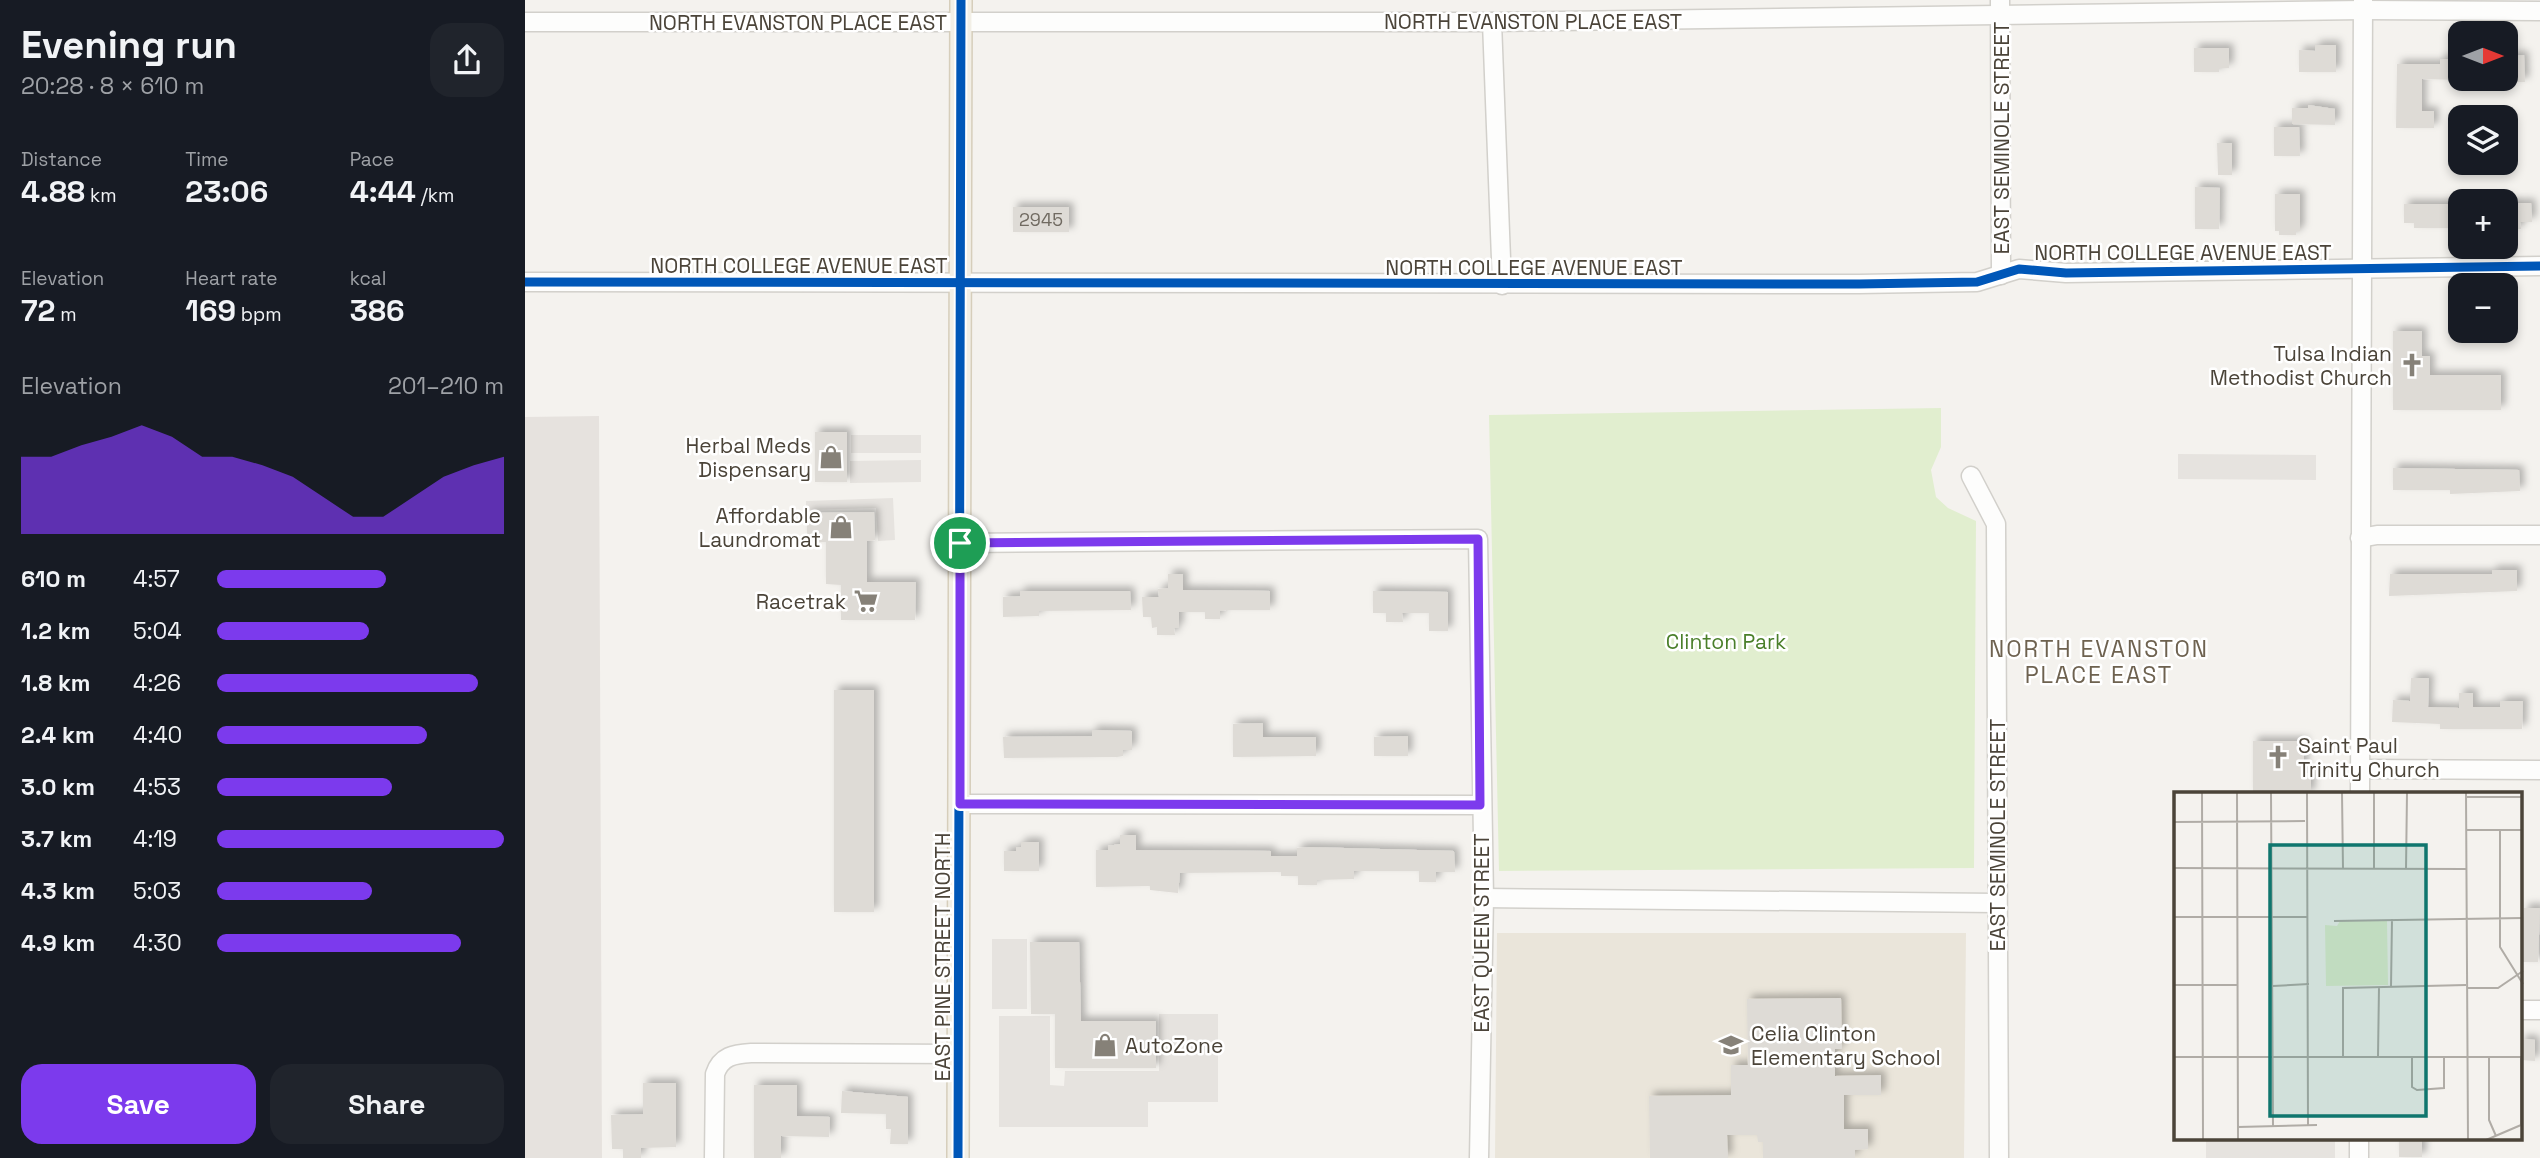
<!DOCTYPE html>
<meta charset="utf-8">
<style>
body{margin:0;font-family:"Space Grotesk",sans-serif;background:#20242c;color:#f1f3f6;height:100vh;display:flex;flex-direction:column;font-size:26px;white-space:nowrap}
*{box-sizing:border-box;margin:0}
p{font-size:23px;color:#9ea1a6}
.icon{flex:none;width:38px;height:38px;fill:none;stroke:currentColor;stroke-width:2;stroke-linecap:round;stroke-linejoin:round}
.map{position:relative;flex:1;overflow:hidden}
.drawer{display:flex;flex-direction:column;background:#171b24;width:525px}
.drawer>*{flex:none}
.needle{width:46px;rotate:90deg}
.controls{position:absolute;left:1923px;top:21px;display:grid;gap:14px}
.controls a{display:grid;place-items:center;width:70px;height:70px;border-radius:14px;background:#171b24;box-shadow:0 4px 10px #0003;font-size:35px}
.pin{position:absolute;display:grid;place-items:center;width:60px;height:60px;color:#fff;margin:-30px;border:4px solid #fff;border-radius:50%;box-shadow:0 2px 7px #0007}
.round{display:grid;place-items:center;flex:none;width:74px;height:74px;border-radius:21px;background:#20242c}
.head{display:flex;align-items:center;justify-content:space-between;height:119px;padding:0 21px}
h1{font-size:38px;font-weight:700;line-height:52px}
.metrics{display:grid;grid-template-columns:repeat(3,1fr);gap:10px;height:119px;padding:7px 21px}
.metrics div{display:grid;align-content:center}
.metrics b{font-size:30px;font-weight:700}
.metrics small{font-size:19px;font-weight:400}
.metrics p{font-size:19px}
.chart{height:196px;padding:14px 21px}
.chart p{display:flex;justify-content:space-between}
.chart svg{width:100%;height:126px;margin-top:7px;fill:#7c3aed;opacity:.7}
.button{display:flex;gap:14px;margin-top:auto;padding:14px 21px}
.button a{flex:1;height:80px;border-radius:21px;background:#7c3aed;color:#fff;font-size:28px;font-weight:700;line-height:80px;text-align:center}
.button a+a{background:#20242c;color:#f1f3f6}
ul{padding:0 21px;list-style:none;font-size:23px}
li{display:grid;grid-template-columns:112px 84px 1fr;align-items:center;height:52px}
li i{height:18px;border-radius:9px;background:#7c3aed}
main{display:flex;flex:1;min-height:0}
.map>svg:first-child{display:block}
.industrial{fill:#e6e2de}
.education{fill:#eae5da}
.green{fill:#e1eecf}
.parking{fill:#e6e3df}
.building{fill:#dedbd6;filter:url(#shadow)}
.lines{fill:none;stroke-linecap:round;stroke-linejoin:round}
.minor-casing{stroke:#d2d0cb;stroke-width:21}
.major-casing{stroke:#d6cebb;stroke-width:24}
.minor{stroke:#fdfdfc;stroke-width:18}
.major{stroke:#f2efe6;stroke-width:21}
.cycleway-casing{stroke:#fff;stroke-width:13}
.cycleway{stroke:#0057b8;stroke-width:9}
.route-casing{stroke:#fff;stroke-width:14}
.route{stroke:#7c3aed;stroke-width:9}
.labels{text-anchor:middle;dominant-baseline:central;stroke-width:5;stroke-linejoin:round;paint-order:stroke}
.number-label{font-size:18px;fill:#706a61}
.street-label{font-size:21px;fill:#4b4439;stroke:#fff}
.poi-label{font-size:21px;fill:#4b4439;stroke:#fff;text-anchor:end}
.park-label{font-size:21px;fill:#4a7f2a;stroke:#fff}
.neighbourhood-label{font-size:23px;letter-spacing:2px;fill:#6e6250;stroke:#fff}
.inset-road{fill:none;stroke:#b0aca6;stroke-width:2}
.view{fill:#0f766e;fill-opacity:0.15;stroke:#0f766e;stroke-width:3.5}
.inset-edge{fill:none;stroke:#4b4439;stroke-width:3.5}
</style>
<main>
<section class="drawer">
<div class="head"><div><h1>Evening run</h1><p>20:28 · 8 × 610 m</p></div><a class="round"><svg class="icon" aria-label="share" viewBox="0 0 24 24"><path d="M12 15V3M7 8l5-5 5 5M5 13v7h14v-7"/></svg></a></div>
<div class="metrics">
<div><p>Distance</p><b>4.88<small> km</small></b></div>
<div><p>Time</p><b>23:06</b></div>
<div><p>Pace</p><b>4:44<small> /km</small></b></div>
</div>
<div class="metrics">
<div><p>Elevation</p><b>72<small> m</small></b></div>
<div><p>Heart rate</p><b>169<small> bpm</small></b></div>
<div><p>kcal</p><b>386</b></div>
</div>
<div class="chart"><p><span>Elevation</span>201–210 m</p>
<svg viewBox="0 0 160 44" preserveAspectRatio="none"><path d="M0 44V17L10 17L20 13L30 10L40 6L50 10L60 17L70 17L80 20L90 24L100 31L110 38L120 38L130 31L140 24L150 20L160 17V44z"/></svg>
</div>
<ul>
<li><b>610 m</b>4:57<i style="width:59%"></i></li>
<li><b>1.2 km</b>5:04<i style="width:53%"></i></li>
<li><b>1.8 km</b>4:26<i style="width:91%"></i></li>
<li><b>2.4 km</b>4:40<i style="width:73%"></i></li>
<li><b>3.0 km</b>4:53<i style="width:61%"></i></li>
<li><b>3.7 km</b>4:19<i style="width:100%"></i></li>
<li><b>4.3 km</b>5:03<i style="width:54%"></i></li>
<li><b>4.9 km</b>4:30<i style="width:85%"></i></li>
</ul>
<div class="button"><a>Save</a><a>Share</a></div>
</section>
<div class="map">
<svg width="2015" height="1158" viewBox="0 0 2015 1158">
<defs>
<filter id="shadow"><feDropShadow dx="4.5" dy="-4.5" stdDeviation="3.5" flood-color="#0004"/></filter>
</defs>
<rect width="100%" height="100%" fill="#f4f2ee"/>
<path class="industrial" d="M74,416L77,1158H0V417Z"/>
<path class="education" d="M972,933H1441L1439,1158H970Z"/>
<path class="green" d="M1416,408V447L1406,470L1411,497L1423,508L1451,521L1449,868L974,871L964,415Z"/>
<g class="parking">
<rect x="326" y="435" width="70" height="18"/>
<path d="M1653,454L1791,455V480L1653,479Z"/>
<path d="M396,460V482L325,483V461Z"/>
<path d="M368,498L370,540L353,541L351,508L281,510V501Z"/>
<rect x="467" y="939" width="35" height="70"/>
<path d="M634,1014H693V1102H623V1127H474V1016H525V1085L539,1086L540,1071H634Z"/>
<rect x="1681" y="1139" width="129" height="19"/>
</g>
<g class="building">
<path d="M1790,45H1811V72H1774V50L1790,51Z"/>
<path d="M1669,48H1704V68H1694V72H1669Z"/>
<path d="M1999,55L2000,82H1981L1983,56Z"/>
<path d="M1915,59H1936V80L1897,79V111H1909V128H1871L1872,64H1915Z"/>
<path d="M1783,105L1810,109V125L1767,124V108H1783Z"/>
<path d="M1749,127H1774L1775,156H1749Z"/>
<path d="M1692,143H1707V175H1693Z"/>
<path d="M1670,187L1695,188L1694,229H1670Z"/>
<path d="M1750,194H1775V231H1771V235H1754V231H1750Z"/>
<path d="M1984,203H2006L2007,222H1995L1996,229L1981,230V208H1984Z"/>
<path d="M1879,204H1936V228H1889V223H1879Z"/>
<rect x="488" y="207" width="56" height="25"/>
<path d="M1868,331H1897V356H1905V375H1976V410H1868Z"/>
<rect x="290" y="432" width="32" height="50"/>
<path d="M1868,468L1994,470L1995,491L1925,494V490H1868Z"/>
<path d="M349,512L350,540L342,541V582H391L390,620H316V585L301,584V542H282V513Z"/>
<path d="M1967,570H1992V591L1864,596L1865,574H1967Z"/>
<path d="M643,574H658V590L745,591V610H701L695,611V619H680V612H654V628H649L650,635H632V627L627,628L626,617H618L617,597H634L633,589L643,588Z"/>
<path d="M495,591H605L606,610L514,611V616L478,617V597L495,596Z"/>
<path d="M848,591L923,592V631H904V613H877L878,622H861V613H848Z"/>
<path d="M1886,678H1904L1903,707L1934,708V693H1948V707H1975V701H1998L1997,729H1915V724L1867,722L1868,700L1885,701Z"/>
<rect x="309" y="690" width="40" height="222"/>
<path d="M738,723V737H791V756L708,757V724Z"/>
<path d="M567,730L607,731V750H598V756L592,757L479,758L478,737L567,736Z"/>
<path d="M883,736V756H849V737Z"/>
<path d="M1728,741H1779V773H1786V794H1728Z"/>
<path d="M595,835H611V850L746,851V856H772V848L783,847L929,851L930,872H911V882H894V871H829V879L792,880V885H773V876H756V872L655,873L653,893L625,890V886L571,887V850H583V846L595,844Z"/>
<path d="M496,842H514V871H479V851H491V847H496Z"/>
<path d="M1999,908H2015L2013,962H1996V917H1999Z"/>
<path d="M505,942H554L556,1021H631V1068H530V1014H506Z"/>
<path d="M1316,998L1317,1049H1310V1076L1356,1075V1095H1319V1129H1343V1149L1330,1150V1158H1238V1142H1233L1232,1135H1202L1203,1158H1125L1124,1096L1206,1095V1065H1223L1222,999Z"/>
<path d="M1996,1039L2010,1040V1061L1996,1060Z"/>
<path d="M118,1083H151V1147L116,1148V1158H98V1149H87L86,1115L118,1114Z"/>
<path d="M229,1085H272V1116L305,1117L304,1137L256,1136V1158H229Z"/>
<path d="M317,1091L383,1097V1144H365L366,1129H361V1114L316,1113Z"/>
<rect x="1874" y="1139" width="23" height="18"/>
</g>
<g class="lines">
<g class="minor-casing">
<g id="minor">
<path d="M1475,0L1476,275"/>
<path d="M0,22H967L1838,10L2015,11"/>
<path d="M967,22L977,285"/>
<path d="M0,282L1334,284L1452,282L1494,269L1541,273L2015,266"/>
<path d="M1446,476L1471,524L1474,1158"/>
<path d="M1835,538L1852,535H2015"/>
<path d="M435,543L953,539L959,898L954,1158"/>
<path d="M1835,769L2015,770"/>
<path d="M1835,794L1838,0"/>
<path d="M435,804L955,805"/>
<path d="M959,898L1471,903"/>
<path d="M1996,1010H2015"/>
<path d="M1834,1139V1158"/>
<path d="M189,1158L190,1074C196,1056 209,1054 226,1053L434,1054"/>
</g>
</g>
<g class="major-casing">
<path id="major" d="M433,1158L436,0"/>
</g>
<use href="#minor" class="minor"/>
<use href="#major" class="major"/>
<g class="cycleway-casing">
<g id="cycleway">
<path d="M0,282L1334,284L1452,282L1494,269L1541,273L2015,266"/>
<path d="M433,1158L436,0"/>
</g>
</g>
<use href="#cycleway" class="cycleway"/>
</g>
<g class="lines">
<g class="route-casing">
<path id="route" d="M953,539L955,805L435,804V543Z"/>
</g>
<use href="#route" class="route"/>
</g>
<defs>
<g id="church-bare" transform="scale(1.89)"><path d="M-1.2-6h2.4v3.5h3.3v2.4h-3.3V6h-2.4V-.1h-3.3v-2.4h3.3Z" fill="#868178" stroke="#fff" stroke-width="2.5" paint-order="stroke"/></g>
<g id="shop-bare" transform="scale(1.89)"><path d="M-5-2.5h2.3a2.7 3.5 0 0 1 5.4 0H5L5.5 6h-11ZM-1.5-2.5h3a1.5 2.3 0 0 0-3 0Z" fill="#868178" stroke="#fff" stroke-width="2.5" paint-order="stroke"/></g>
<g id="supermarket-bare" transform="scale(1.89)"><path d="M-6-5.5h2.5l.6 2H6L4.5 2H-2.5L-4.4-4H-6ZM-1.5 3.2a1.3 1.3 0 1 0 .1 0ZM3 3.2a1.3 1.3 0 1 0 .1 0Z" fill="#868178" stroke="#fff" stroke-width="2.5" paint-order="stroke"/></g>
<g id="school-bare" transform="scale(1.89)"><path d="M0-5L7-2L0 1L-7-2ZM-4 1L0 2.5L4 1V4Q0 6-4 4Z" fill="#868178" stroke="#fff" stroke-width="2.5" paint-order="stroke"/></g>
</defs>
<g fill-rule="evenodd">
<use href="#church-bare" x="1887" y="365"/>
<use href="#shop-bare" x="306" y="457"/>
<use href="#shop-bare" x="316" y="527"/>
<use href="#supermarket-bare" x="341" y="601"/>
<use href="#church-bare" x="1753" y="757"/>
<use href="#shop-bare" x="580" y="1045"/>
<use href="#school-bare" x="1206" y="1045"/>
</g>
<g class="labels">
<g class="number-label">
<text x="516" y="219">2945</text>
</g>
<g class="street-label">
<text x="1008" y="21">NORTH EVANSTON PLACE EAST</text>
<text x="273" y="22">NORTH EVANSTON PLACE EAST</text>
<text transform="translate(1476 138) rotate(-90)">EAST SEMINOLE STREET</text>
<text x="1658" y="252">NORTH COLLEGE AVENUE EAST</text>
<text x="274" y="265">NORTH COLLEGE AVENUE EAST</text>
<text x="1009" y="267">NORTH COLLEGE AVENUE EAST</text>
<text transform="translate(1472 835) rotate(-90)">EAST SEMINOLE STREET</text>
<text transform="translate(956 933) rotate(-90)">EAST QUEEN STREET</text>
<text transform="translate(417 957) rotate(-90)">EAST PINE STREET NORTH</text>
</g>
<g class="poi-label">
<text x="1867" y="353">Tulsa Indian<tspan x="1867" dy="24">Methodist Church</tspan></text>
<text x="286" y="445">Herbal Meds<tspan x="286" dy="24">Dispensary</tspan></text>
<text x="296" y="515">Affordable<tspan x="296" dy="24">Laundromat</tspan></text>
<text x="321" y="601">Racetrak</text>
<text x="1773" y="745" text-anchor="start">Saint Paul<tspan x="1773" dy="24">Trinity Church</tspan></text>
<text x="1226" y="1033" text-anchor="start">Celia Clinton<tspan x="1226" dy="24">Elementary School</tspan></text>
<text x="600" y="1045" text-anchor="start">AutoZone</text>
</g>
<g class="park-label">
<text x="1201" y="641">Clinton Park</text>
</g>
<g class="neighbourhood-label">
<text x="1574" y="649">NORTH EVANSTON<tspan x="1574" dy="26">PLACE EAST</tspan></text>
</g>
</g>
<g transform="translate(1649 792)">
<rect width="348" height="348" fill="#f4f2ee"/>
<path d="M166,129H213L214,193L152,194L151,133L163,134Z" fill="#e1eecf"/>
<path class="inset-road" d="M28,1L29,348M63,1L64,348M97,1L99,334M133,1L134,333M168,1L169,77M292,1L294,348M292,5H349M0,30L131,29M292,38H349M326,38V155L349,192M0,76L292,77M200,77V1M232,77L233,1M0,125H133M160,129L349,126M0,193H64M99,194L135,192M217,195L218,127M293,196H324L349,179M0,265H349M169,265V196L292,193M204,265L205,195M238,265V295L243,298L270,296V266M315,265V328L322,344M64,335L143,333M312,348L347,333V265"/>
<path class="view" d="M96,53H252V324H96Z"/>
<rect width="348" height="348" class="inset-edge"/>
</g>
</svg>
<div class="controls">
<a><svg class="needle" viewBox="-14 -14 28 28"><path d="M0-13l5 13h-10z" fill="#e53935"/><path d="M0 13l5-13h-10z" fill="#9ea1a6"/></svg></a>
<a><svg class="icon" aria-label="layers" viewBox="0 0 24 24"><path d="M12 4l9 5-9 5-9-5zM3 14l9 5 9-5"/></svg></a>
<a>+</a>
<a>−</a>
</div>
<div class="pin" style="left:435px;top:543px;background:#1e9e55"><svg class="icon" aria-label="arrive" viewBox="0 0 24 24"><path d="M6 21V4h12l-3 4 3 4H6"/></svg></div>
</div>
</main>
